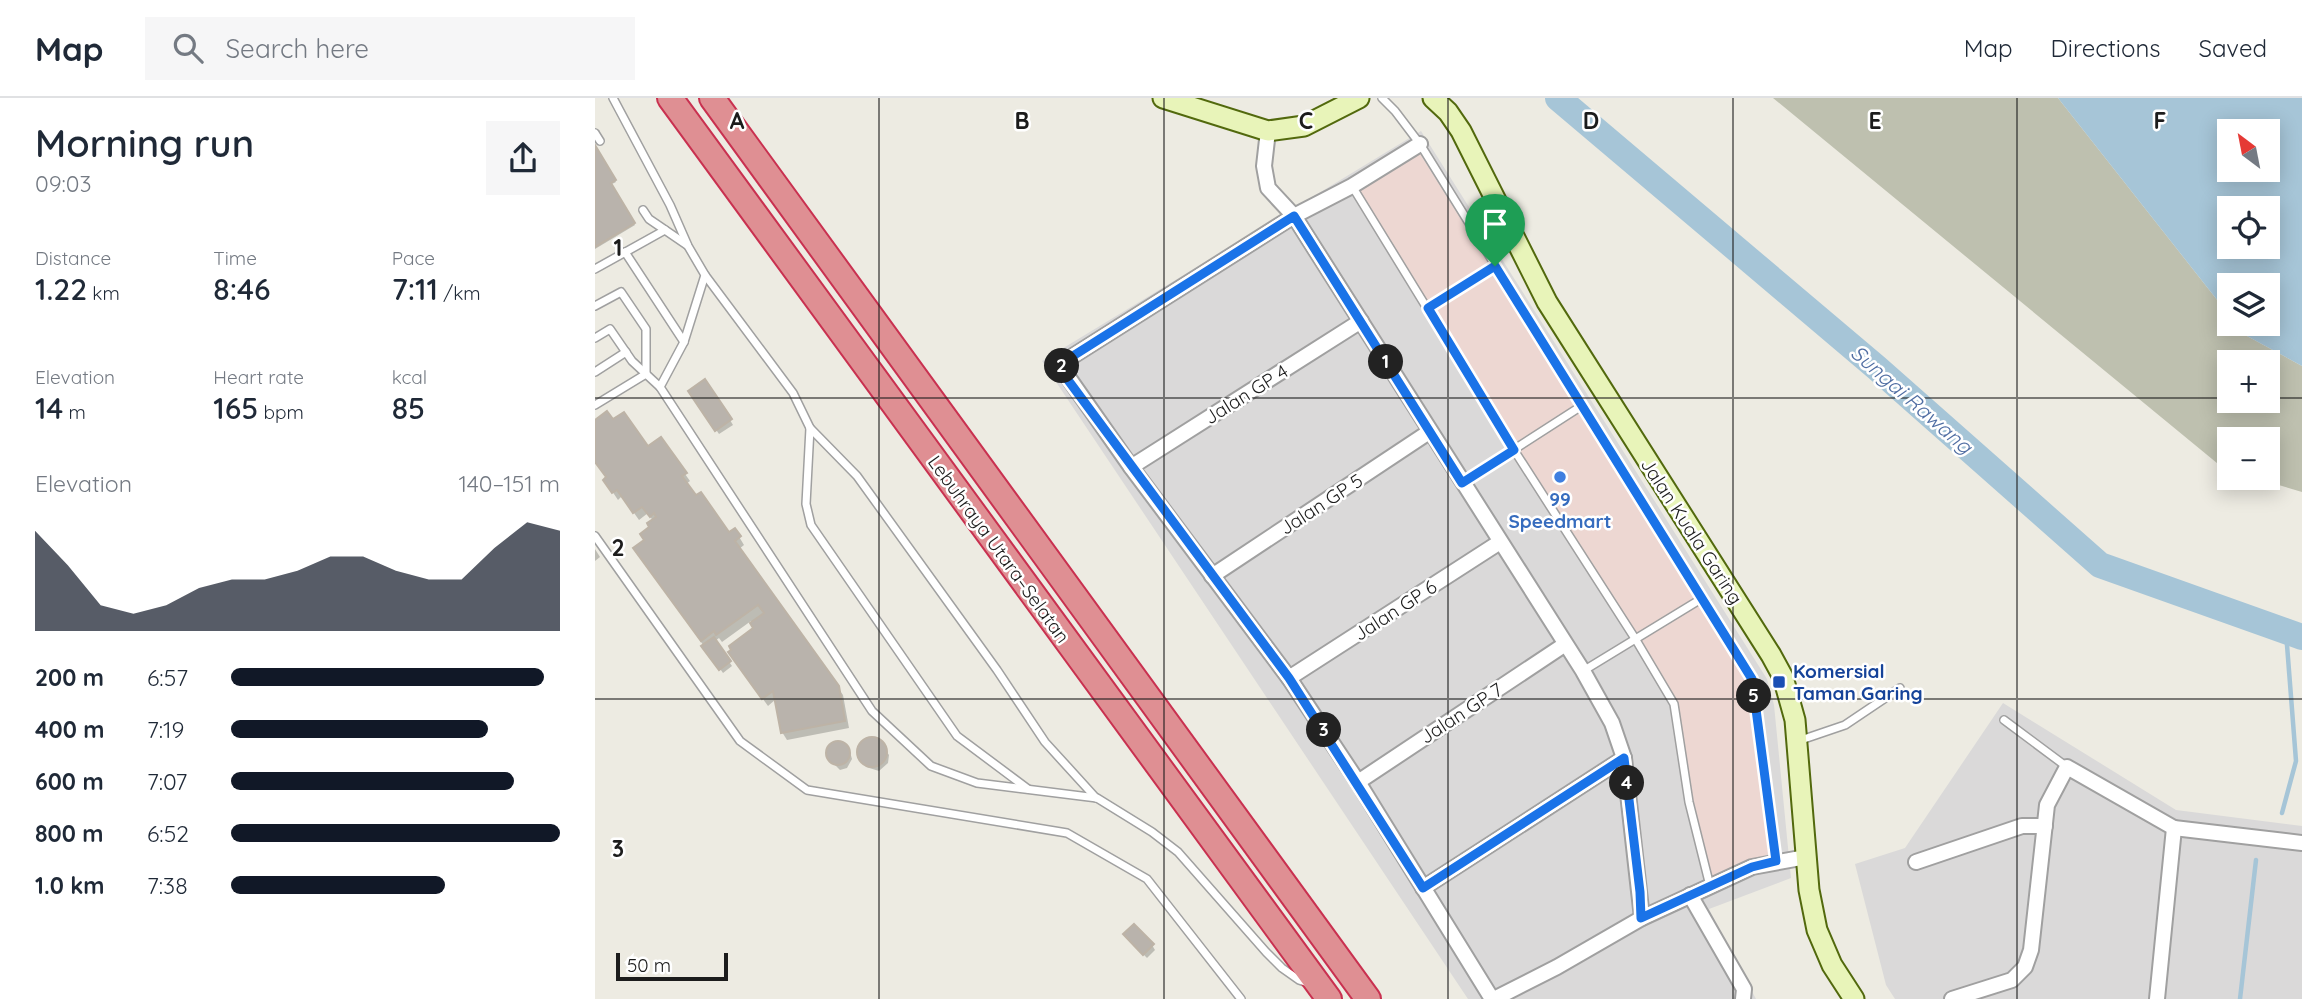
<!DOCTYPE html>
<meta charset="utf-8">
<style>
body{margin:0;font-family:Quicksand,sans-serif;background:#f6f6f7;color:#1f2937;height:100vh;display:flex;flex-direction:column;font-size:26px;white-space:nowrap}
*{box-sizing:border-box;margin:0}
p{font-size:23px;color:#747a83}
.icon{flex:none;width:38px;height:38px;fill:none;stroke:currentColor;stroke-width:2;stroke-linecap:round;stroke-linejoin:round}
.map{position:relative;flex:1;overflow:hidden}
.details{display:flex;flex-direction:column;background:#fff;width:595px}
.details>*{flex:none}
.needle{width:46px;rotate:328deg}
.fabs{position:absolute;left:1622px;top:21px;display:grid;gap:14px}
.fabs a{display:grid;place-items:center;width:63px;height:63px;border-radius:0px;background:#fff;box-shadow:0 4px 18px #0003;font-size:35px}
.scale{position:absolute;left:21px;bottom:18px;width:112px;box-sizing:border-box;padding-left:7px;border:4px solid #1c1c1c;border-top:0;font-size:19px;line-height:24px;white-space:nowrap;color:#1c1c1c;-webkit-text-stroke:5px #fff;paint-order:stroke}
.pin{position:absolute;display:grid;place-items:center;width:60px;height:60px;color:#fff;margin:-72px -30px;border-radius:50% 50% 50% 0;rotate:-45deg;box-shadow:0 0 7px #0007}
.pin .icon{rotate:45deg}
.km{position:absolute;width:35px;height:35px;margin:-18px;border-radius:50%;background:#222;color:#fff;font-size:19px;line-height:35px;text-align:center}
.round{display:grid;place-items:center;flex:none;width:74px;height:74px;border-radius:0px;background:#f6f6f7}
.headline{display:flex;align-items:center;justify-content:space-between;height:119px;padding:0 35px}
h1{font-size:38px;font-weight:600;line-height:52px}
.metrics{display:grid;grid-template-columns:repeat(3,1fr);gap:10px;height:119px;padding:7px 35px}
.metrics div{display:grid;align-content:center}
.metrics b{font-size:30px;font-weight:600}
.metrics small{font-size:19px;font-weight:400}
.metrics p{font-size:19px}
.chart{height:196px;padding:14px 35px}
.chart p{display:flex;justify-content:space-between}
.chart svg{width:100%;height:126px;margin-top:7px;fill:#111827;opacity:.7}
ul{padding:0 35px;list-style:none;font-size:23px}
li{display:grid;grid-template-columns:112px 84px 1fr;align-items:center;height:52px}
li i{height:18px;border-radius:9px;background:#111827}
header{display:flex;align-items:center;gap:42px;box-sizing:border-box;height:98px;padding:0 35px;background:#fff;border-bottom:2px solid #e0e1e3}
header strong{font-size:33px}
nav{display:flex;gap:38px;margin-inline-start:auto;font-size:24px}
.search{width:490px;height:63px;background:#f6f6f7;display:flex;align-items:center;gap:18px;box-sizing:border-box;padding:0 24px;border-radius:0px;color:#747a83;font-size:26px}
main{display:flex;flex:1;min-height:0}
.map>svg:first-child{display:block}
.residential{fill:#dad9d9}
.commercial{fill:#edd7d2}
.construction{fill:#bec0af;fill-rule:evenodd}
.water{fill:#a6c5d7;fill-rule:evenodd}
.shadow{fill:#0003}
.lines{fill:none;stroke-linecap:round;stroke-linejoin:round}
.stream{stroke:#a6c5d7;stroke-width:4.5}
.river{stroke:#a6c5d7;stroke-width:26}
.building{fill:#b9b3ac;stroke:#bdb3a6;stroke-width:2}
.lane-casing{stroke:#a0a0a0;stroke-width:10}
.street-casing{stroke:#a0a0a0;stroke-width:18}
.secondary-casing{stroke:#52690d;stroke-width:23}
.highway-casing{stroke:#c93150;stroke-width:28}
.lane{stroke:#fff;stroke-width:7}
.street{stroke:#fff;stroke-width:14}
.secondary{stroke:#e8f4b9;stroke-width:19}
.highway{stroke:#df8f93;stroke-width:24}
.route-casing{stroke:#fff;stroke-width:14}
.route{stroke:#1a73e8;stroke-width:9}
.grid{fill:none;stroke:#1c1c1c;stroke-width:2;stroke-opacity:0.55}
.shop-dot{fill:#3f7fe0;stroke:#fff;stroke-width:2.5}
.transit-dot{fill:#1a4fb4;stroke:#fff;stroke-width:2.5}
.labels{text-anchor:middle;dominant-baseline:central;stroke-width:5;stroke-linejoin:round;paint-order:stroke}
.street-label{font-size:19px;fill:#1c1c1c;stroke:#fff}
.shop-label{font-size:19px;font-weight:bold;fill:#366cbe;stroke:#fff}
.transit-label{font-size:19px;font-weight:bold;fill:#164399;stroke:#fff;text-anchor:start}
.water-label{font-size:21px;font-style:italic;fill:#506ea3;stroke:#fff}
.grid-label{font-size:23px;text-anchor:middle;font-weight:bold;fill:#1c1c1c;stroke:#fff;stroke-width:5;stroke-linejoin:round;paint-order:stroke}
</style>
<header>
<strong>Map</strong>
<div class="search"><svg class="icon" aria-label="search" viewBox="0 0 24 24"><circle cx="10" cy="10" r="6"/><path d="M15 15l6 6"/></svg>Search here</div>
<nav><a>Map</a><a>Directions</a><a>Saved</a></nav>
</header>
<main>
<section class="details">
<div class="headline"><div><h1>Morning run</h1><p>09:03</p></div><a class="round"><svg class="icon" aria-label="share" viewBox="0 0 24 24"><path d="M12 15V3M7 8l5-5 5 5M5 13v7h14v-7"/></svg></a></div>
<div class="metrics">
<div><p>Distance</p><b>1.22<small> km</small></b></div>
<div><p>Time</p><b>8:46</b></div>
<div><p>Pace</p><b>7:11<small> /km</small></b></div>
</div>
<div class="metrics">
<div><p>Elevation</p><b>14<small> m</small></b></div>
<div><p>Heart rate</p><b>165<small> bpm</small></b></div>
<div><p>kcal</p><b>85</b></div>
</div>
<div class="chart"><p><span>Elevation</span>140–151 m</p>
<svg viewBox="0 0 160 44" preserveAspectRatio="none"><path d="M0 44V9L10 21L20 35L30 38L40 35L50 29L60 26L70 26L80 23L90 18L100 18L110 23L120 26L130 26L140 15L150 6L160 9V44z"/></svg>
</div>
<ul>
<li><b>200 m</b>6:57<i style="width:95%"></i></li>
<li><b>400 m</b>7:19<i style="width:78%"></i></li>
<li><b>600 m</b>7:07<i style="width:86%"></i></li>
<li><b>800 m</b>6:52<i style="width:100%"></i></li>
<li><b>1.0 km</b>7:38<i style="width:65%"></i></li>
</ul>
</section>
<div class="map">
<svg width="1707" height="901" viewBox="0 0 1707 901">
<rect width="100%" height="100%" fill="#edebe2"/>
<g class="residential">
<path d="M826,33L1172,581L1179,607L1196,780L1114,811L1161,901H873L447,263Z"/>
<path d="M1408,605L1581,712L1707,728V901H1300L1291,887L1260,766L1310,750Z"/>
</g>
<path class="commercial" d="M824,54L1154,582L1176,755L1117,781L1098,702L1083,605L916,342L764,91Z"/>
<path class="construction" d="M1178,0H1463L1634,217V226H1642L1652,238L1707,268V394L1660,380H1673V341H1634V372L1628,370ZM1634,264H1673V303H1634Z"/>
<path class="water" d="M1463,0H1707V268L1652,238L1642,226H1673V187H1634V217ZM1634,33H1673V72H1634ZM1634,110H1673V149H1634Z"/>
<g class="shadow">
<path d="M0,50L21,84L15,87L40,127L0,151Z"/>
<path d="M95,293L135,322L138,327L124,336Z"/>
<path d="M0,324L53,350L90,376L95,383L91,386L134,437L140,432L149,447L144,451L248,597L254,630L192,642L187,634L181,601L173,608L140,562L160,531L156,523L127,544L124,540L120,543L137,568L128,575L45,458L58,423L53,415L44,422L27,398L23,402L15,390L13,380L0,362Z"/>
<path d="M0,451L5,459L0,463Z"/>
<path d="M277,641L285,644L294,657L293,665L284,673L271,669L264,656L269,644Z"/>
<path d="M243,644L252,649L255,654L257,661L252,670L245,672L233,660L232,653L236,647Z"/>
<path d="M530,837L557,847L560,852L552,860Z"/>
</g>
<g class="lines">
<g class="stream">
<path d="M1687,715L1701,663L1691,534"/>
<path d="M1645,901L1661,762"/>
</g>
<path class="river" d="M963,0L1282,270L1505,467L1707,539"/>
</g>
<g class="building">
<path d="M0,47L21,82L16,85L40,125L0,149Z"/>
<path d="M110,281L137,321L120,333L93,293Z"/>
<path d="M12,313L18,321L29,314L53,348L66,339L92,375L87,378L101,397L106,394L134,434L140,430L146,438L140,443L244,588L250,623L186,635L178,593L167,601L133,554L136,552L134,548L158,530L155,525L169,515L163,507L121,537L119,533L106,543L38,450L49,442L45,436L54,429L52,425L61,419L59,415L55,419L47,409L38,415L22,392L17,395L8,382L11,379L0,364V322Z"/>
<path d="M119,539L136,563L124,572L106,548Z"/>
<circle cx="277" cy="654" r="15"/>
<circle cx="243" cy="655" r="12"/>
<path d="M539,826L559,846L548,857L528,836Z"/>
</g>
<g class="lines">
<g class="lane-casing">
<g id="lane">
<path d="M18,0L75,107L93,148L110,177L89,244L65,289L277,613L336,668L382,685L502,700L557,734L583,754L671,854L687,870L704,882L713,885"/>
<path d="M787,0L800,13L825,46L1157,581L1181,763"/>
<path d="M0,35L5,43"/>
<path d="M757,88L919,352L1041,542L1079,606L1094,704L1115,788"/>
<path d="M48,112L54,121L92,147"/>
<path d="M30,154L89,244"/>
<path d="M0,171L70,132"/>
<path d="M110,177L198,295L215,330L211,406L216,427L362,638L433,691"/>
<path d="M0,208L26,194L51,231V276"/>
<path d="M833,210L900,168"/>
<path d="M0,240L15,231L37,263L65,289"/>
<path d="M0,274L31,254"/>
<path d="M0,307L51,276"/>
<path d="M215,330L262,378L402,572L450,644L501,700"/>
<path d="M867,385L988,307"/>
<path d="M0,438L145,643L212,692L472,735L552,781L646,901"/>
<path d="M988,573L1106,501"/>
<path d="M1409,622L1472,669"/>
<path d="M1203,643L1250,627L1305,590"/>
</g>
</g>
<g class="street-casing">
<g id="street">
<path d="M673,33L669,68L673,90L699,118L988,573L1017,625L1029,660L1047,820"/>
<path d="M825,46L757,88L699,118L470,263L466,269L536,369L694,580L763,684L897,901"/>
<path d="M536,369L766,223"/>
<path d="M617,478L834,334"/>
<path d="M694,580L905,444"/>
<path d="M763,684L969,547"/>
<path d="M1579,730L1707,745"/>
<path d="M1321,764L1427,728H1450"/>
<path d="M828,790L1029,660"/>
<path d="M1095,797L1149,891L1148,901"/>
<path d="M899,901L962,869L1047,820L1157,769L1211,759"/>
<path d="M1357,901L1417,882L1430,869L1436,852L1452,707L1472,669L1579,730L1562,901"/>
</g>
</g>
<g class="secondary-casing">
<g id="secondary">
<path d="M568,0L673,33L709,28L764,0"/>
<path d="M838,0L853,14L866,33L952,204L1176,557L1188,579L1200,622L1214,792L1222,832L1237,867L1259,901"/>
</g>
</g>
<g class="highway-casing">
<g id="highway">
<path d="M75,0L734,901"/>
<path d="M117,0L773,901"/>
</g>
</g>
<use href="#lane" class="lane"/>
<use href="#street" class="street"/>
<use href="#secondary" class="secondary"/>
<use href="#highway" class="highway"/>
</g>
<g class="lines">
<g class="route-casing">
<path id="route" d="M699,118L867,385L919,352L833,210L900,168L1157,581L1181,763L1157,769L1046,820L1045,794L1029,660L828,790L694,580L470,278L466,269L470,263Z"/>
</g>
<use href="#route" class="route"/>
</g>
<path class="grid" d="M284,0V901M569,0V901M853,0V901M1138,0V901M1422,0V901M0,300H1634M1673,300H1707M0,601H1707"/>
<circle class="shop-dot" cx="965" cy="379" r="7"/>
<rect class="transit-dot" x="1177" y="577" width="14" height="14" rx="3.5"/>
<g class="labels">
<g class="street-label">
<text transform="translate(651 296) rotate(-32)">Jalan GP 4</text>
<text transform="translate(726 406) rotate(-33)">Jalan GP 5</text>
<text transform="translate(1097 433) rotate(57)">Jalan Kuala Garing</text>
<text transform="translate(404 451) rotate(54)">Lebuhraya Utara–Selatan</text>
<text transform="translate(800 512) rotate(-33)">Jalan GP 6</text>
<text transform="translate(866 615) rotate(-33)">Jalan GP 7</text>
</g>
<g class="shop-label">
<text x="965" y="401">99<tspan x="965" dy="22">Speedmart</tspan></text>
</g>
<g class="transit-label">
<text x="1198" y="573">Komersial<tspan x="1198" dy="22">Taman Garing</tspan></text>
</g>
<g class="water-label">
<text transform="translate(1317 301) rotate(41)">Sungai Rawang</text>
</g>
</g>
<g class="grid-label">
<text x="142" y="31">A</text>
<text x="427" y="31">B</text>
<text x="711" y="31">C</text>
<text x="996" y="31">D</text>
<text x="1280" y="31">E</text>
<text x="1565" y="31">F</text>
<text x="23" y="158">1</text>
<text x="23" y="458">2</text>
<text x="23" y="759">3</text>
</g>
</svg>
<div class="fabs">
<a><svg class="needle" viewBox="-14 -14 28 28"><path d="M0-13l5 13h-10z" fill="#e53935"/><path d="M0 13l5-13h-10z" fill="#747a83"/></svg></a>
<a><svg class="icon" aria-label="locate" viewBox="0 0 24 24"><circle cx="12" cy="12" r="6"/><path d="M12 2v4M12 18v4M2 12h4M18 12h4"/></svg></a>
<a><svg class="icon" aria-label="layers" viewBox="0 0 24 24"><path d="M12 4l9 5-9 5-9-5zM3 14l9 5 9-5"/></svg></a>
<a>+</a>
<a>−</a>
</div>
<div class="scale">50 m</div>
<div class="pin" style="left:900px;top:168px;background:#1e9e55"><svg class="icon" aria-label="arrive" viewBox="0 0 24 24"><path d="M6 21V4h12l-3 4 3 4H6"/></svg></div>
<b class="km" style="left:791px;top:264px">1</b>
<b class="km" style="left:467px;top:268px">2</b>
<b class="km" style="left:729px;top:632px">3</b>
<b class="km" style="left:1032px;top:685px">4</b>
<b class="km" style="left:1159px;top:598px">5</b>
</div>
</main>
